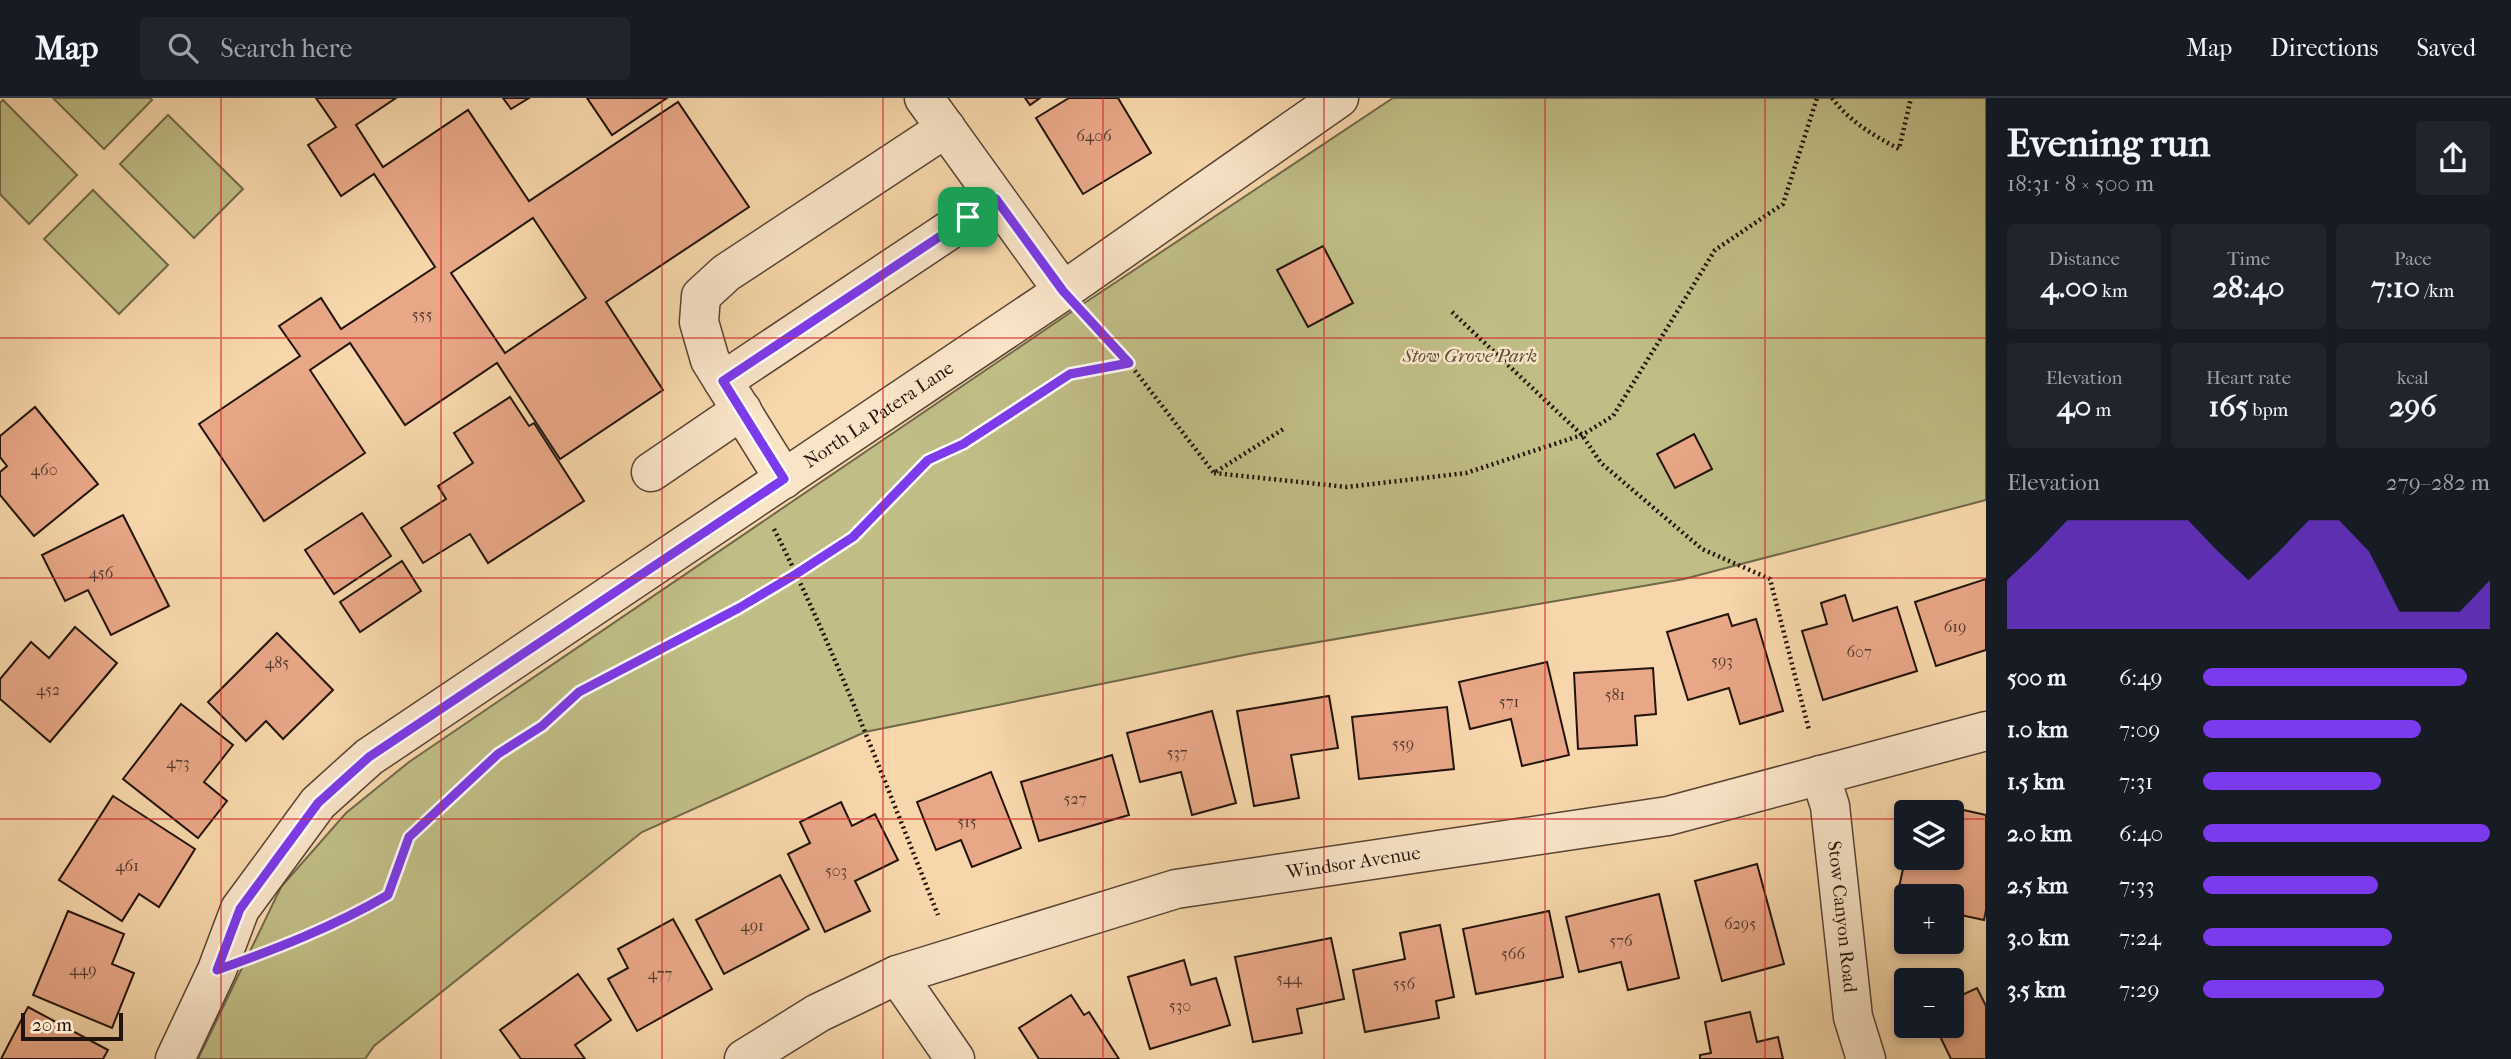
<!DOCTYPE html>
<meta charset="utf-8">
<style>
body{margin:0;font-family:"IM FELL French Canon",serif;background:#20242c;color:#f1f3f6;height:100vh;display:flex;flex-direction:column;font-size:26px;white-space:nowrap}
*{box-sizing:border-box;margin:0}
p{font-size:23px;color:#9ea1a6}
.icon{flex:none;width:38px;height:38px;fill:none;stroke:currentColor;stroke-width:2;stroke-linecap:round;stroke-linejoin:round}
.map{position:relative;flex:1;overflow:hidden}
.side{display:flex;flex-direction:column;background:#171b24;width:525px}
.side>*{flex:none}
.tools{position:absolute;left:1894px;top:702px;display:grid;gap:14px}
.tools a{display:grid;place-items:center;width:70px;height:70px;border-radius:7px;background:#171b24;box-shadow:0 4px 10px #0003;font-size:35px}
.scale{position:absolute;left:21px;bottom:18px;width:102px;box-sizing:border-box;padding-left:7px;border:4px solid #22140d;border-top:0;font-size:19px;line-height:24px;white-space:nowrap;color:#22140d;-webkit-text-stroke:5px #f9e4c8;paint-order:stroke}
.pin{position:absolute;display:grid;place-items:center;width:60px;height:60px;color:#fff;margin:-30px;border-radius:14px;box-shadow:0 4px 10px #0006}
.round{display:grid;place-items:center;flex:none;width:74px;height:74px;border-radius:7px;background:#20242c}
.headline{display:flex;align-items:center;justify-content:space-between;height:119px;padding:0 21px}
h1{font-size:38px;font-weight:800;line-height:52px}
.metrics{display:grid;grid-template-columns:repeat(3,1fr);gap:10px;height:119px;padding:7px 21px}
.metrics div{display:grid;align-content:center;border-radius:7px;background:#20242c;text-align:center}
.metrics b{font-size:30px;font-weight:800}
.metrics small{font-size:19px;font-weight:400}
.metrics p{font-size:19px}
.chart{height:196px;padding:14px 21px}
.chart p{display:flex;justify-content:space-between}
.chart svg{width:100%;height:126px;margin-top:7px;fill:#7c3aed;opacity:.7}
ul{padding:0 21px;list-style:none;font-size:23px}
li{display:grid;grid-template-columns:112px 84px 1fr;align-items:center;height:52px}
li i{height:18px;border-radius:9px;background:#7c3aed}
header{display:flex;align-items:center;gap:42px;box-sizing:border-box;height:98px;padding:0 35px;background:#171b24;border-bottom:2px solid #363941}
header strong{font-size:33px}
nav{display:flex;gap:38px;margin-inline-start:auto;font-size:24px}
.search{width:490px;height:63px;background:#20242c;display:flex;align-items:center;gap:18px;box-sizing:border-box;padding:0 24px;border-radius:7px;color:#9ea1a6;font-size:26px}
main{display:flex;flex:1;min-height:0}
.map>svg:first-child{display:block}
.green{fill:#c0bd86;stroke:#71684a;stroke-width:2}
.building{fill:#e8a787;stroke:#22140d;stroke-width:2;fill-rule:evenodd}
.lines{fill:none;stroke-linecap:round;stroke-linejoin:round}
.minor-casing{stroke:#574434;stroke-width:41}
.path{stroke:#22140d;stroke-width:4.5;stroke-dasharray:2 3.5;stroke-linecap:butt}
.minor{stroke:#f9e4c8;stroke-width:38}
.route-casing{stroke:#fff;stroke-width:14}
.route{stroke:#7c3aed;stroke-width:9}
.grid{fill:none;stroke:#d62828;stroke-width:2;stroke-opacity:0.55}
.labels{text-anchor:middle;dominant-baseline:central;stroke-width:5;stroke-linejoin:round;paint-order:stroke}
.number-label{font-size:16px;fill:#54392c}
.park-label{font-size:19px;font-style:italic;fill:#594f37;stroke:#f9e4c8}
.street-label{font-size:19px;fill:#22140d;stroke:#f9e4c8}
</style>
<header>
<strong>Map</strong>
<div class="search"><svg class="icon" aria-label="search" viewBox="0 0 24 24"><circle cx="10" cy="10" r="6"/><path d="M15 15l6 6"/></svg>Search here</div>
<nav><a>Map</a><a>Directions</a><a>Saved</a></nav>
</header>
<main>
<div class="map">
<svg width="1986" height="961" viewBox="0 0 1986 961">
<rect width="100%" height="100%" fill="#f6d6aa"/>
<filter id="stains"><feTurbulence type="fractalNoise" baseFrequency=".00286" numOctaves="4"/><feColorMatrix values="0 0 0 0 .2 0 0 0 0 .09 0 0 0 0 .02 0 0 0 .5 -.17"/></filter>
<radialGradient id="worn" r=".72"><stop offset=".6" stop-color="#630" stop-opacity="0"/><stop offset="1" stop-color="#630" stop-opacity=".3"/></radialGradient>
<g class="green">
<path d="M53,0H150L152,2L104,51Z"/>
<path d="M1393,0H1986V402L1684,481L1249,556L865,634L642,734L374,948L365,961H198L281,789L346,715L409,664L1077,210Z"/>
<path d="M3,2L77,77L29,126L0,96V5Z"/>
<path d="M168,17L243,91L194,140L120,66Z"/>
<path d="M93,92L168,167L119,216L44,141Z"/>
</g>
<g class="building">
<path d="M316,0H396L356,27L383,69L468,12L529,103L678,4L749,109L606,204L663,292L560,361L497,265L405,327L350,245L310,272L365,355L264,423L199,326L300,258L279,228L321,200L341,231L435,169L374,76L341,98L308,47L336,29ZM533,120L586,200L505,255L451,175Z"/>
<path d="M503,0H529L511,11Z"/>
<path d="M587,0H667L612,37Z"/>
<path d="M1025,0H1040L1030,7Z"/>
<path d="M1069,0H1118L1151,55L1083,96L1036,20Z"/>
<path d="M1323,148L1353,205L1308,229L1277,172Z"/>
<path d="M510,299L529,328L534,325L584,403L488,465L470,436L423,465L401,430L446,401L438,388L473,365L454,335Z"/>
<path d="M35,309L98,386L34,438L0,397V374L7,368L0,359V338Z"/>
<path d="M1694,336L1712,371L1675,390L1657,356Z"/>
<path d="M362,415L391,458L334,496L305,452Z"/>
<path d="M123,417L169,508L111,537L88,492L65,503L42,457Z"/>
<path d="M402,463L421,493L360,534L340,504Z"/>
<path d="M1986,481V552L1936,568L1915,504Z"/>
<path d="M1845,497L1853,523L1897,509L1917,573L1823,602L1802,533L1827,526L1821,505Z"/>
<path d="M1728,516L1732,528L1756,521L1783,613L1740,626L1729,590L1688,602L1667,534Z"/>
<path d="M75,529L117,565L50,644L0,601V581L31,544L49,560Z"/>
<path d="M277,535L333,592L283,641L266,623L246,643L208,604Z"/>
<path d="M1547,564L1569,657L1522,668L1511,621L1470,631L1459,584Z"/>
<path d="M1653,570L1656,616L1635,618L1637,647L1578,651L1574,575Z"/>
<path d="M1329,598L1338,650L1291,657L1299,700L1254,708L1237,613Z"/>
<path d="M181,606L233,647L204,684L227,703L198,740L123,681Z"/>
<path d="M1447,609L1454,671L1359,681L1352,619Z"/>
<path d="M1212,613L1236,705L1192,717L1181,674L1140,684L1127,635Z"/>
<path d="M1112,657L1129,717L1039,743L1021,684Z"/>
<path d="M991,674L1021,750L972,769L961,742L936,752L917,704Z"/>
<path d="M113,698L195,751L159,809L139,796L122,823L59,782Z"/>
<path d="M841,704L852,728L875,716L898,762L855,783L870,813L825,834L788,756L810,745L800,724Z"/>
<path d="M1959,711L1986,717V812L1984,822L1951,815V798H1906V805L1896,803L1906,757V760L1948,766L1949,760H1951Z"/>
<path d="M1757,766L1784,866L1722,883L1695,783Z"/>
<path d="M780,777L809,831L724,876L696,822Z"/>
<path d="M1659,796L1679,880L1628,892L1621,864L1579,874L1566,819Z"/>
<path d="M68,813L124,836L112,866L134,875L112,930L33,897Z"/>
<path d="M1549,813L1563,879L1476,896L1463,831Z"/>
<path d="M673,821L712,891L637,933L608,881L628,870L618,851Z"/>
<path d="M1440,827L1454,899L1436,903L1439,920L1365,934L1353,872L1405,861L1400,835Z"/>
<path d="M1331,840L1344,901L1297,911L1302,935L1253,944L1235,859Z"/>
<path d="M1184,862L1191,887L1216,880L1230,927L1150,951L1128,879Z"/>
<path d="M578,876L611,922L575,947L585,961H521L500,932Z"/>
<path d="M1977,890L1986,908V961H1951L1935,928H1951V902Z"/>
<path d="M1071,897L1084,917L1089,914L1119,961H1039L1019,930Z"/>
<path d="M28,909L108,952L103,961H1Z"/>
<path d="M1750,914L1757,944L1778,939L1783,961H1700V957L1711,955L1705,924Z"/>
</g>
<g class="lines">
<g class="minor-casing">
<g id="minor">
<path d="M924,0L1063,193"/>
<path d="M723,283L996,101"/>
<path d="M651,374L742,312"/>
<path d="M784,381L710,262L699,224L701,198L726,175L946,30"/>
<path id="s1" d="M1820,677L1830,708L1853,919L1866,961"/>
<path d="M897,877L955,961"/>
<path id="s2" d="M175,961L217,872L240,811L318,705L369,659L1063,193L1339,0"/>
<path id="s3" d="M744,961L818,915L897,877L1176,791L1668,718L1986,633"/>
</g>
</g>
<g class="path">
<path d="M1832,0C1850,24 1873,37 1899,51L1911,0"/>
<path d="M1452,214L1582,337L1601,365L1702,451L1770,481L1809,632"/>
<path d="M1087,219L1128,264"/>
<path d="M1214,375L1347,389L1466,375L1582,337L1613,318L1715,152L1783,106L1817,0"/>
<path d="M774,431C837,556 886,687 938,817"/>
<path d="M262,856L347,821L388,797L409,739L498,656L542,628L579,594L739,510L796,476L853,439L928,362L963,346L1071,276L1129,265L1214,375L1285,330"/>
</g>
<use href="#minor" class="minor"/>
</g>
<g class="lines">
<g class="route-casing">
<path id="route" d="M996,101L1063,193L1129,265L1070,276L963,346L928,362L853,439L796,476L739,510L579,594L542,628L498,656L409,739L388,797C333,829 276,851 217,872L240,811L318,705L369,659L784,381L723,283Z"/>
</g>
<use href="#route" class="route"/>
</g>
<path class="grid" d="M221,0V961M441,0V961M662,0V961M883,0V961M1103,0V961M1324,0V961M1545,0V961M1765,0V961M0,240H1986M0,480H1986M0,721H1906M1951,721H1986"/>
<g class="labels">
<g class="number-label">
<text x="1094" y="37">6406</text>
<text x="422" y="216">555</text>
<text x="44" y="371">460</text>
<text x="101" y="474">456</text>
<text x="1955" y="528">619</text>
<text x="1859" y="553">607</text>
<text x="1722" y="562">593</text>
<text x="277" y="564">485</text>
<text x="48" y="591">452</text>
<text x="1615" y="596">581</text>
<text x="1509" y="603">571</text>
<text x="1403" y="645">559</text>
<text x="1177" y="654">537</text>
<text x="178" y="664">473</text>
<text x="1075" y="700">527</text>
<text x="967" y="723">515</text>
<text x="127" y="767">461</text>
<text x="836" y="772">503</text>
<text x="1740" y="825">6295</text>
<text x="752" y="827">491</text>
<text x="1621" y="842">576</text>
<text x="1513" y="855">566</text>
<text x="83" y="871">449</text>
<text x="660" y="875">477</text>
<text x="1289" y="880">544</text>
<text x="1404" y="885">556</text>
<text x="1180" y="907">530</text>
</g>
<g class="park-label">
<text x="1470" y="258">Stow Grove Park</text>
</g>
<g class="street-label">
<text stroke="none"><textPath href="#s2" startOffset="978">North La Patera Lane</textPath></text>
<text stroke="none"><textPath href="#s3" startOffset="646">Windsor Avenue</textPath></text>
<text stroke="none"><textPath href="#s1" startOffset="144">Stow Canyon Road</textPath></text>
</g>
</g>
<rect width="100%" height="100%" filter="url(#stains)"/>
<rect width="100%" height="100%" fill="url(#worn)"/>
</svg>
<div class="tools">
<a><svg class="icon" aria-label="layers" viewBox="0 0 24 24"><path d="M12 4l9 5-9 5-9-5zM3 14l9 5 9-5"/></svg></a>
<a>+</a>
<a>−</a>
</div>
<div class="scale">20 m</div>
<div class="pin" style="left:968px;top:119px;background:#1e9e55"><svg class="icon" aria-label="arrive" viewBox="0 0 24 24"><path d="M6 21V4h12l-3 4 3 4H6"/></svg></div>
</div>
<section class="side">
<div class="headline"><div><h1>Evening run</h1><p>18:31 · 8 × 500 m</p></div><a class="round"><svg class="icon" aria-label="share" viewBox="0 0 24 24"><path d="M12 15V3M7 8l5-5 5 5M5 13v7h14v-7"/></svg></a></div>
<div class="metrics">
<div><p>Distance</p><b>4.00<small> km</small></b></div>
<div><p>Time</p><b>28:40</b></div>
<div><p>Pace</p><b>7:10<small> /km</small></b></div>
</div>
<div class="metrics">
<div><p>Elevation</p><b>40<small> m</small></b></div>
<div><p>Heart rate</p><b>165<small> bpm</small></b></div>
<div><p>kcal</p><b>296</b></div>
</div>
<div class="chart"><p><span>Elevation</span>279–282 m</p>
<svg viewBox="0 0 160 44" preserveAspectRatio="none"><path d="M0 44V27L10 17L20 6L30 6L40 6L50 6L60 6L70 17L80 27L90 17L100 6L110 6L120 17L130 38L140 38L150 38L160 27V44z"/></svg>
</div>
<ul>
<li><b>500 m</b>6:49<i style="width:92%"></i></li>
<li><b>1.0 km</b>7:09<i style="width:76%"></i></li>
<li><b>1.5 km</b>7:31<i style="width:62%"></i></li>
<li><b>2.0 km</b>6:40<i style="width:100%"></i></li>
<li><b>2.5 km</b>7:33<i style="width:61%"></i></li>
<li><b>3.0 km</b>7:24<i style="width:66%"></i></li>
<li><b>3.5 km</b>7:29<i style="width:63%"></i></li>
</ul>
</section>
</main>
